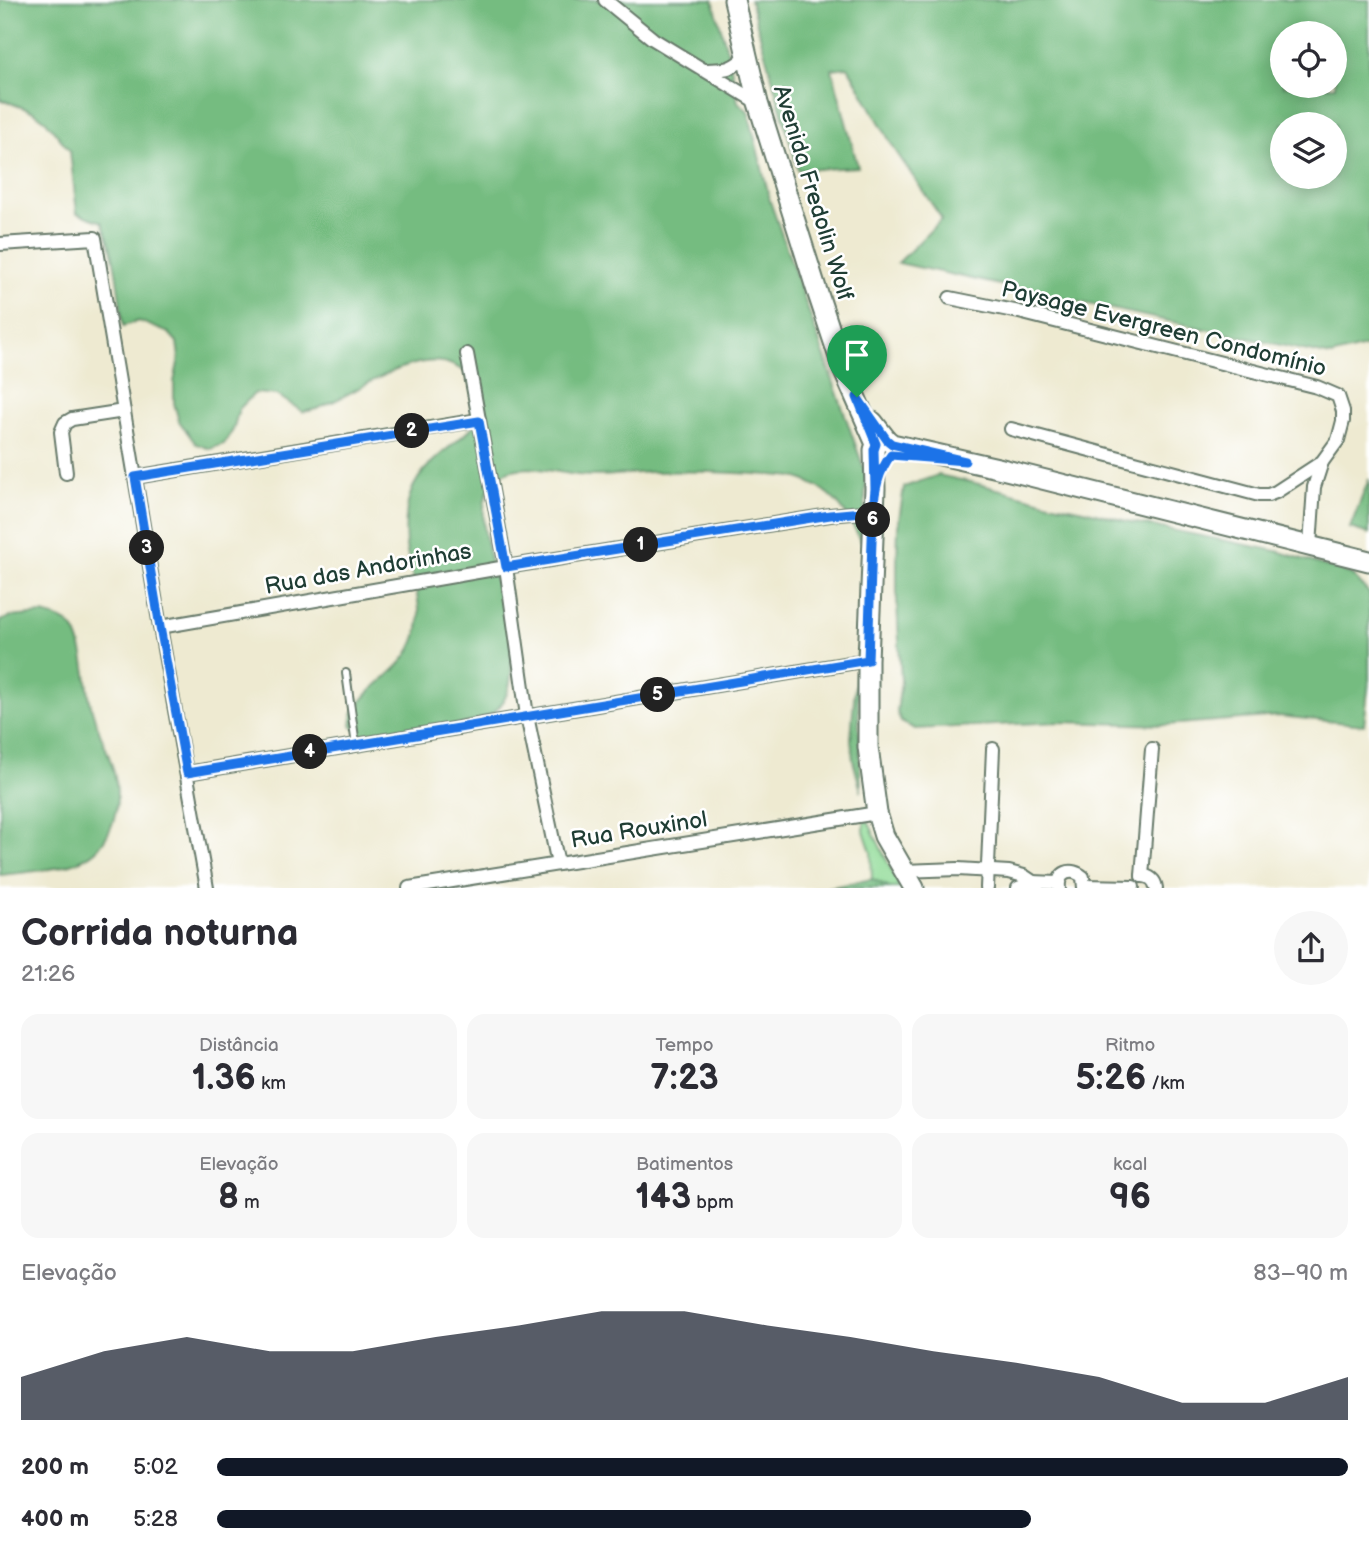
<!DOCTYPE html>
<html lang="pt">
<meta charset="utf-8">
<style>
body{margin:0;font-family:"Balsamiq Sans",sans-serif;background:#f7f7f7;color:#2b2b33;height:100vh;display:flex;flex-direction:column;font-size:26px;white-space:nowrap}
*{box-sizing:border-box;margin:0}
p{font-size:23px;color:#7c7c81}
.icon{flex:none;width:38px;height:38px;fill:none;stroke:currentColor;stroke-width:2;stroke-linecap:round;stroke-linejoin:round}
.map{position:relative;height:888px;overflow:hidden}
.drawer{display:flex;flex-direction:column;background:#fff;flex:1}
.drawer>*{flex:none}
.controls{position:absolute;left:1270px;top:21px;display:grid;gap:14px}
.controls a{display:grid;place-items:center;width:77px;height:77px;border-radius:50%;background:#fff;box-shadow:0 4px 18px #0003;font-size:35px}
.pin{position:absolute;display:grid;place-items:center;width:60px;height:60px;color:#fff;margin:-72px -30px;border-radius:50% 50% 50% 0;rotate:-45deg;box-shadow:0 0 7px #0007}
.pin .icon{rotate:45deg}
.km{position:absolute;width:35px;height:35px;margin:-18px;border-radius:50%;background:#222;color:#fff;font-size:19px;line-height:35px;text-align:center}
.round{display:grid;place-items:center;flex:none;width:74px;height:74px;border-radius:37px;background:#f7f7f7}
.headline{display:flex;align-items:center;justify-content:space-between;height:119px;padding:0 21px}
h1{font-size:38px;font-weight:700;line-height:52px}
.metrics{display:grid;grid-template-columns:repeat(3,1fr);gap:10px;height:119px;padding:7px 21px}
.metrics div{display:grid;align-content:center;border-radius:18px;background:#f7f7f7;text-align:center}
.metrics b{font-size:35px;font-weight:700}
.metrics small{font-size:19px;font-weight:400}
.metrics p{font-size:19px}
.chart{height:196px;padding:14px 21px}
.chart p{display:flex;justify-content:space-between}
.chart svg{width:100%;height:126px;margin-top:7px;fill:#111827;opacity:.7}
ul{padding:0 21px;list-style:none;font-size:23px}
li{display:grid;grid-template-columns:112px 84px 1fr;align-items:center;height:52px}
li i{height:18px;border-radius:9px;background:#111827}
.map>svg:first-child{display:block}
.green{fill:#91dc98;stroke:#588c66;stroke-width:2}
.forest{fill:#74bc80;stroke:#4a7c5a;stroke-width:2;fill-rule:evenodd}
.lines{fill:none;stroke-linecap:round;stroke-linejoin:round}
.lane-casing{stroke:#677a6b;stroke-width:10}
.street-casing{stroke:#677a6b;stroke-width:16}
.secondary-casing{stroke:#677a6b;stroke-width:23}
.lane{stroke:#fff;stroke-width:6}
.street{stroke:#fff;stroke-width:12}
.secondary{stroke:#fff;stroke-width:19}
.route-casing{stroke:#fff;stroke-width:14}
.route{stroke:#1a73e8;stroke-width:9}
.labels{text-anchor:middle;dominant-baseline:central;stroke-width:5;stroke-linejoin:round;paint-order:stroke}
.street-label{font-size:23px;fill:#1f3d34;stroke:#fff}
</style>
<div class="map">
<svg width="1369" height="888" viewBox="0 0 1369 888">
<rect width="100%" height="100%" fill="#fff"/>
<filter id="ink" filterUnits="userSpaceOnUse"><feTurbulence type="fractalNoise" baseFrequency=".0143" numOctaves="2"/><feDisplacementMap in="SourceGraphic" scale="14" xChannelSelector="R" yChannelSelector="G"/><feConvolveMatrix kernelMatrix="1 2 1 2 8 2 1 2 1" color-interpolation-filters="sRGB"/></filter>
<filter id="wash" filterUnits="userSpaceOnUse"><feTurbulence type="fractalNoise" baseFrequency=".00686" numOctaves="4" result="noise"/><feDisplacementMap in="SourceGraphic" scale="28" xChannelSelector="R" yChannelSelector="G"/><feGaussianBlur stdDeviation="1.57" result="paint"/><feColorMatrix in="noise" values="0 0 0 0 0 0 0 0 0 0 0 0 0 0 0 0 0 1.4 0 .05"/><feComposite in="paint" operator="in"/></filter>
<g filter="url(#wash)">
<rect width="100%" height="100%" fill="#eeead1"/>
<path class="green" d="M864,813L900,888H891L872,879L871,852L864,831Z"/>
<g class="forest">
<path d="M0,0H713L729,57L738,102L748,111L770,201L866,475L863,545C847,511 832,488 795,477C748,473 699,470 652,472C627,473 603,478 578,475C555,473 522,461 501,475C464,499 496,577 504,610C510,629 514,663 510,683C507,697 500,710 487,716C467,726 432,729 409,733C400,735 388,739 378,739C366,739 359,733 351,725C352,720 352,714 355,710C372,681 405,672 416,636C426,607 410,576 406,546C405,533 405,517 408,503C413,477 432,461 452,445C459,439 466,434 472,427C481,415 482,401 484,386C474,377 460,367 447,363C409,352 353,395 319,408C314,410 308,411 303,412L277,395L255,393L239,409L233,430L224,444L210,449L196,444L179,421L174,403V382L179,358L177,342L169,333L139,321L123,326C119,292 116,254 102,222L77,213L70,151L46,121L34,112L0,99Z"/>
<path d="M750,0H1369V346L1331,356L898,263L942,219L895,150L848,67L832,69L858,167L798,170ZM1283,33H1335V86H1283ZM1283,124H1335V177H1283Z"/>
<path d="M938,475L975,483L1050,503L1088,511L1126,521L1277,551L1351,574L1369,593V680L1364,725L1279,716L1166,725L1059,722L915,729L901,722L897,712L901,681L897,602V564L898,526L904,487Z"/>
<path d="M1369,479V534L1350,528Z"/>
<path d="M43,614C54,617 64,619 72,627C86,644 86,688 92,710C100,738 117,766 117,796C117,814 111,832 100,846C79,871 31,871 0,875V621L10,617Z"/>
<path d="M858,646L857,661L861,791L853,760L851,739Z"/>
<path d="M872,879L891,888H827Z"/>
</g>
</g>
<g filter="url(#ink)">
<g class="lines">
<g class="lane-casing">
<path id="lane" d="M346,673L356,745"/>
</g>
<g class="street-casing">
<g id="street">
<path d="M605,0L653,39L758,103"/>
<path d="M704,70C725,69 731,71 746,56"/>
<path d="M0,244L95,238L160,627L207,888"/>
<path d="M950,298L1019,312L1317,387L1338,396L1343,411V421L1338,440L1322,462L1314,487L1310,546"/>
<path d="M467,354L506,567L527,716L558,864"/>
<path d="M1011,429L1259,495H1268L1276,492L1322,462"/>
<path d="M66,473L61,432L65,423L72,419L124,411"/>
<path d="M135,477L479,420"/>
<path d="M160,627L506,567L830,515L873,511"/>
<path d="M187,773L868,660"/>
<path d="M903,871L958,869L1009,872L1024,876L1033,882"/>
<path d="M1142,876L1152,749"/>
<path d="M1142,876C1150,876 1155,880 1156,888"/>
<path d="M1084,886L1133,887"/>
<path d="M409,888L877,813"/>
<path d="M987,888L993,749"/>
<path d="M1018,888L1033,882L1058,883"/>
<path d="M1059,888C1057,872 1072,867 1083,877L1084,888"/>
</g>
</g>
<g class="secondary-casing">
<g id="secondary">
<path d="M734,0L758,103L816,288L843,369L876,444L874,450L875,489L868,660V747L877,813L884,836L914,888"/>
<path d="M873,422L887,440L892,444L998,468L1369,561"/>
</g>
</g>
<use href="#lane" class="lane"/>
<use href="#street" class="street"/>
<use href="#secondary" class="secondary"/>
</g>
</g>
<g class="lines" filter="url(#ink)">
<g class="route-casing">
<path id="route" d="M857,397L876,444L874,450L875,489L873,511L830,515L506,567L479,421L135,477L160,627L187,773L868,660L873,511C875,490 878,472 891,455L965,461L892,444L887,440L857,397"/>
</g>
<use href="#route" class="route"/>
</g>
<g class="labels">
<g class="street-label">
<text transform="translate(813 193) rotate(73)">Avenida Fredolin Wolf</text>
<text transform="translate(1164 329) rotate(14)">Paysage Evergreen Condomínio</text>
<text transform="translate(368 569) rotate(-10)">Rua das Andorinhas</text>
<text transform="translate(639 830) rotate(-9)">Rua Rouxinol</text>
</g>
</g>
</svg>
<div class="controls">
<a><svg class="icon" aria-label="locate" viewBox="0 0 24 24"><circle cx="12" cy="12" r="6"/><path d="M12 2v4M12 18v4M2 12h4M18 12h4"/></svg></a>
<a><svg class="icon" aria-label="layers" viewBox="0 0 24 24"><path d="M12 4l9 5-9 5-9-5zM3 14l9 5 9-5"/></svg></a>
</div>
<div class="pin" style="left:857px;top:397px;background:#1e9e55"><svg class="icon" aria-label="arrive" viewBox="0 0 24 24"><path d="M6 21V4h12l-3 4 3 4H6"/></svg></div>
<b class="km" style="left:641px;top:545px">1</b>
<b class="km" style="left:412px;top:431px">2</b>
<b class="km" style="left:147px;top:548px">3</b>
<b class="km" style="left:310px;top:752px">4</b>
<b class="km" style="left:658px;top:695px">5</b>
<b class="km" style="left:873px;top:520px">6</b>
</div>
<section class="drawer">
<div class="headline"><div><h1>Corrida noturna</h1><p>21:26</p></div><a class="round"><svg class="icon" aria-label="share" viewBox="0 0 24 24"><path d="M12 15V3M7 8l5-5 5 5M5 13v7h14v-7"/></svg></a></div>
<div class="metrics">
<div><p>Distância</p><b>1.36<small> km</small></b></div>
<div><p>Tempo</p><b>7:23</b></div>
<div><p>Ritmo</p><b>5:26<small> /km</small></b></div>
</div>
<div class="metrics">
<div><p>Elevação</p><b>8<small> m</small></b></div>
<div><p>Batimentos</p><b>143<small> bpm</small></b></div>
<div><p>kcal</p><b>96</b></div>
</div>
<div class="chart"><p><span>Elevação</span>83–90 m</p>
<svg viewBox="0 0 160 44" preserveAspectRatio="none"><path d="M0 44V29L10 20L20 15L30 20L40 20L50 15L60 11L70 6L80 6L90 11L100 15L110 20L120 24L130 29L140 38L150 38L160 29V44z"/></svg>
</div>
<ul>
<li><b>200 m</b>5:02<i style="width:100%"></i></li>
<li><b>400 m</b>5:28<i style="width:72%"></i></li>
</ul>
</section>
